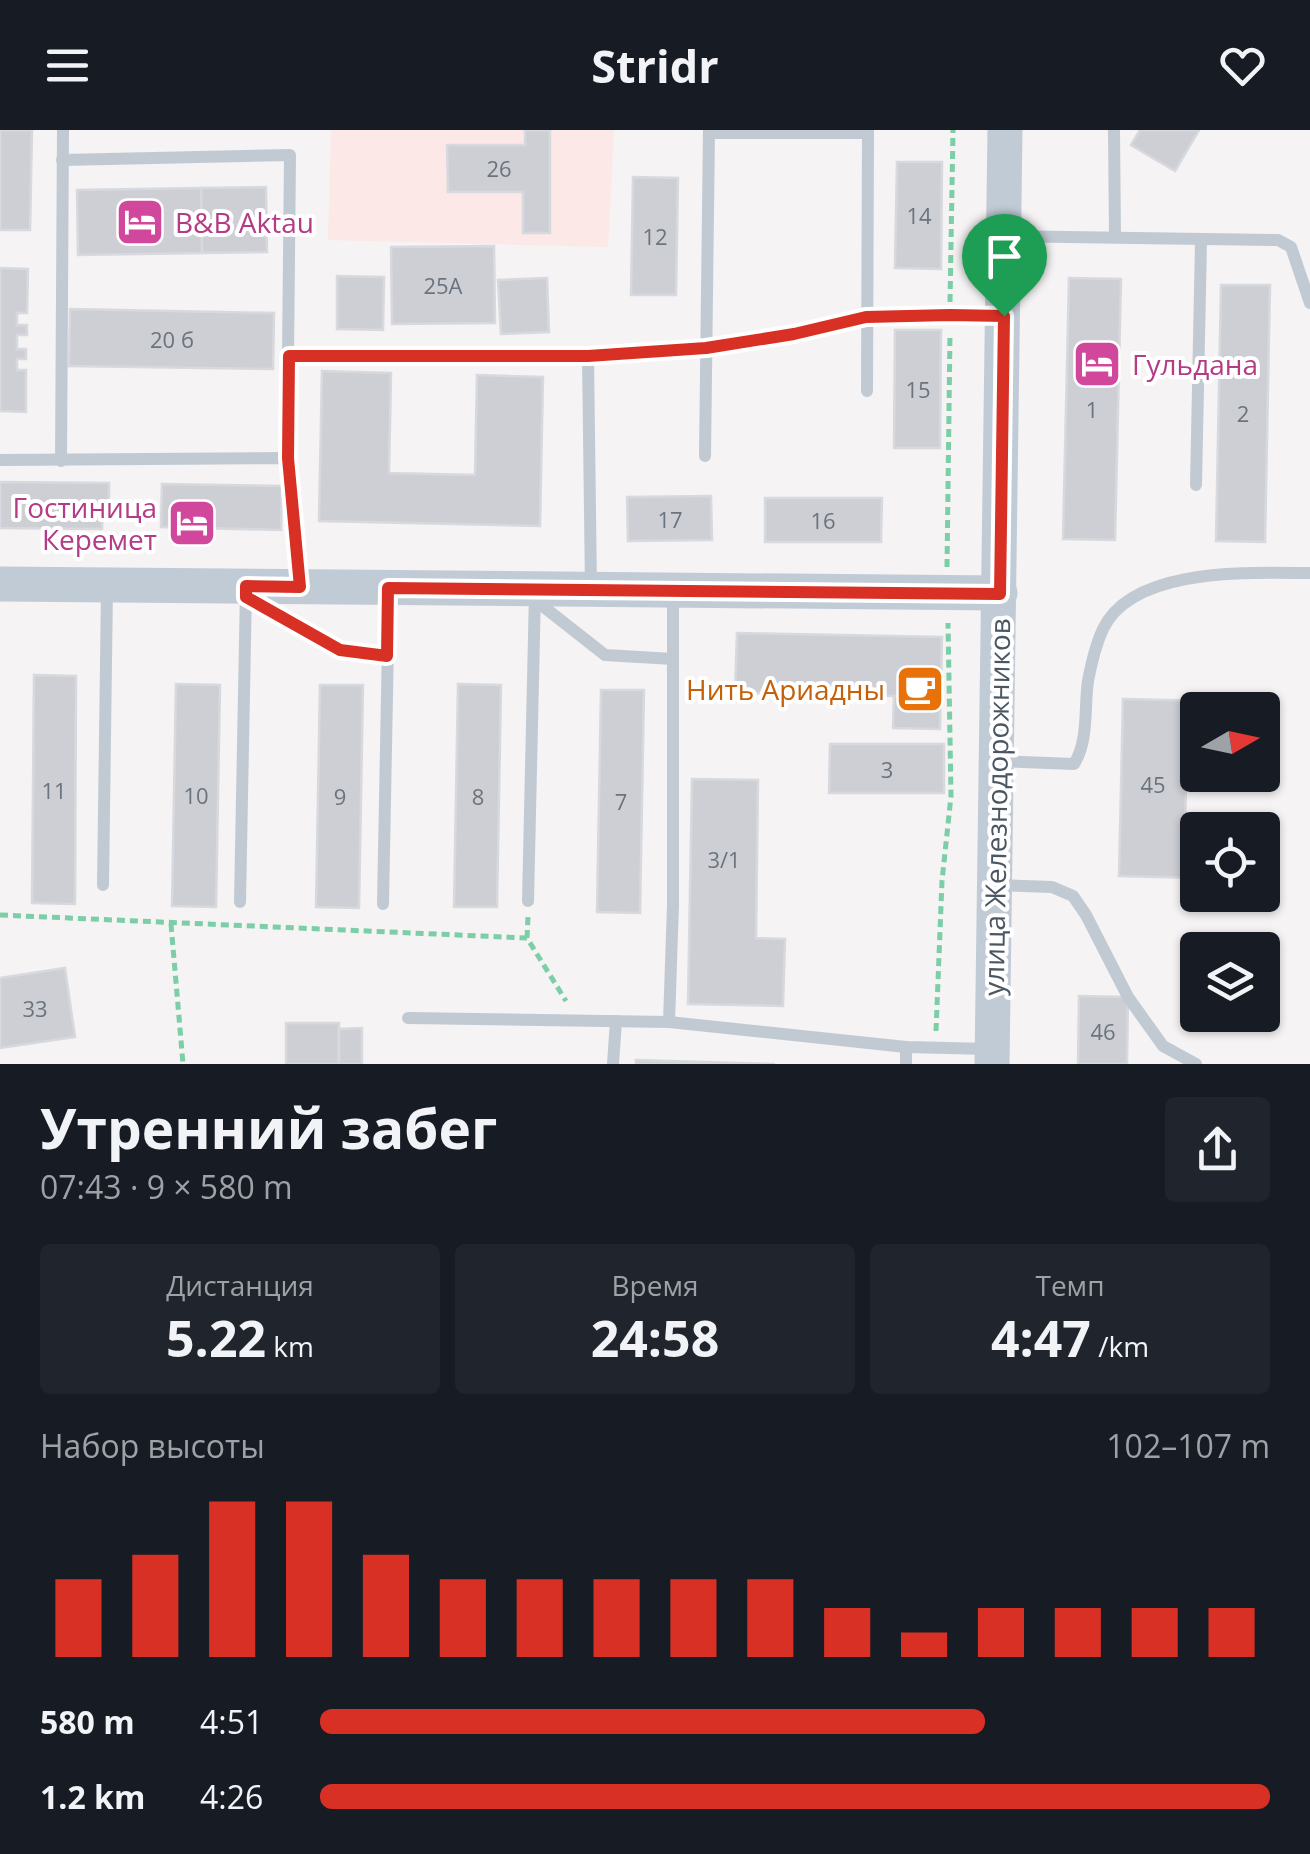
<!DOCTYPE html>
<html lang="ru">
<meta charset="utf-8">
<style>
body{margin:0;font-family:"Open Sans",sans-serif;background:#20242c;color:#f1f3f6;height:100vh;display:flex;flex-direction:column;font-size:38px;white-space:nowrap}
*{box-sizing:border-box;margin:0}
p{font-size:32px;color:#9ea1a6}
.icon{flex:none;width:55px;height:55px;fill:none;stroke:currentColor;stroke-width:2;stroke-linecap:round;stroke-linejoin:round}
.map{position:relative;height:934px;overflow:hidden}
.side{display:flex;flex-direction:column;background:#171b24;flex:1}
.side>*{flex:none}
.needle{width:65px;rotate:81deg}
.buttons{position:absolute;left:1180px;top:562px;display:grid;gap:20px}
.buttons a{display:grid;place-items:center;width:100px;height:100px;border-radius:10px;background:#171b24;box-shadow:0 2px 8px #0004;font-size:50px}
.pin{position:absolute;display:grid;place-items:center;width:85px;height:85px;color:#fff;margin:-102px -42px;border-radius:50% 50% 50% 0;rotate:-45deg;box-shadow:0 0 10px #0007}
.pin .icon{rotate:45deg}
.round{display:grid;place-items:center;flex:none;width:105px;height:105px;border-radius:10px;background:#20242c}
.summary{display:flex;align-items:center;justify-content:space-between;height:170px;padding:0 40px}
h1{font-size:55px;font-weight:700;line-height:75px}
.figures{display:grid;grid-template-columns:repeat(3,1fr);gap:15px;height:170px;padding:10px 40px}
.figures div{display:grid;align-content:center;border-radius:10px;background:#20242c;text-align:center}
.figures b{font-size:50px;font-weight:700}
.figures small{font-size:28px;font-weight:400}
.figures p{font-size:28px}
.chart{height:280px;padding:20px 40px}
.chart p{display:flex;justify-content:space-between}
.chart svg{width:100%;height:180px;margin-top:10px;stroke:#d93025;stroke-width:6}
ul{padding:0 40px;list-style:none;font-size:32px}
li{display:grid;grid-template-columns:160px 120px 1fr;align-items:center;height:75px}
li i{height:25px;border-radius:12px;background:#d93025}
header{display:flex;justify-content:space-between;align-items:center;height:130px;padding:0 40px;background:#171b24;font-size:45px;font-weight:700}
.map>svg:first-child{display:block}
.medical{fill:#fce8e6}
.building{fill:#cdcfd5;stroke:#d7d9de;stroke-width:2.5}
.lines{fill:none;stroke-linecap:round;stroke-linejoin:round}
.path{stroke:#7bcea6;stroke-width:5;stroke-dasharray:8 5;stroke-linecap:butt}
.lane{stroke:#c1cad2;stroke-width:12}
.secondary{stroke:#c1cbd6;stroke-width:35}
.route-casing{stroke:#fff;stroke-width:20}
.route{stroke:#d93025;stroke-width:12}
.labels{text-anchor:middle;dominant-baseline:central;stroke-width:8;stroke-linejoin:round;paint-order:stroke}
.number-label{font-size:22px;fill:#6b747e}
.hotel-label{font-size:28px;fill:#b23c85;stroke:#fff;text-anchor:start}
.food-label{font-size:28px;fill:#c56008;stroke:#fff;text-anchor:end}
.street-label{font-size:28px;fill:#4a5661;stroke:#fff}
</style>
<header><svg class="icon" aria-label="menu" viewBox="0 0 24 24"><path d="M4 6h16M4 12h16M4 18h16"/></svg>Stridr<svg class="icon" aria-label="heart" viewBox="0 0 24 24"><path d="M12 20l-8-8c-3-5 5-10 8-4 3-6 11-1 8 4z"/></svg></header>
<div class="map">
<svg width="1310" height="934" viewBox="0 0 1310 934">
<rect width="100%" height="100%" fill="#f5f3f3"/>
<path class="medical" d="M331,0H614L608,117L328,110Z"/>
<g class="building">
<path d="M0,0H32L30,100H0Z"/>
<path d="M525,0H550V103H523V62H448L447,15H525Z"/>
<path d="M1140,0H1199L1175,41L1131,15Z"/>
<path d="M897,32H942L941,139L895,138Z"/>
<path d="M633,47L678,48L676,165H631Z"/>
<path d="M266,57L267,122L202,123L201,58Z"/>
<path d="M201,58L202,123L78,125L77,60Z"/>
<path d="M494,116L495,193L392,194L391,117Z"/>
<path d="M0,138L28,139L27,183H17V195H27V205H17V219H26V229H17V240H26V282L0,281Z"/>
<path d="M337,146L384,147L383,200L337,199Z"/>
<path d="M547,148L549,202L501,204L498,150Z"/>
<path d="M1069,148L1121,149L1115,410L1063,409Z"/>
<path d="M1221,155H1270L1265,412L1216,411Z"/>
<path d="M70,179L274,183L273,239L69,236Z"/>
<path d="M895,200H941L940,318H894Z"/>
<path d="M322,241L391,243L389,343L475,345L477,245L543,247L540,396L319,391Z"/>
<path d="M0,352L109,353V380L103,379L102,399L0,398Z"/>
<path d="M162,354L282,356L281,400L161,397Z"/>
<path d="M711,366L712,410L628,411L627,367Z"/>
<path d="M765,368H882L881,412H765Z"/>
<path d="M737,503L942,507L940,599L893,598L894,566L735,563Z"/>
<path d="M34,545L76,546L75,774L32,773Z"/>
<path d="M176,554L220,555L216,777L172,776Z"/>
<path d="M458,554L501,555L497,777H454Z"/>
<path d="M320,555H363L359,778L316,777Z"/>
<path d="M601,560H644L640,783L597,782Z"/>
<path d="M1123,569L1208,571V580H1198V610H1187L1185,698H1206L1198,700V748L1119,746Z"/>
<path d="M830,614H944V663H829Z"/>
<path d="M692,649L758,650L756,808L785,809L783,876L688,874Z"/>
<path d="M65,838L75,907L0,918V848Z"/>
<path d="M1079,866L1128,867L1127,934H1078Z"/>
<rect x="286" y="893" width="53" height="41"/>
<path d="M362,898V934H339V899Z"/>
<path d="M636,930L775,934H636Z"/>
</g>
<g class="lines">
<g class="path">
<path d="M950,172L953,0"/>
<path d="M947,437L950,203"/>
<path d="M0,785L527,808L566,871"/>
<path d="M171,794L183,934"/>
<path d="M527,808L528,786"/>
<path d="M936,901L942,751L951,666L948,493"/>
</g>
<g class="lane">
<path d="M1114,0L1115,107"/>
<path d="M709,3H867"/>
<path d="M62,30L290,25L287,328"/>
<path d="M1006,106L1278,110L1291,117L1310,173"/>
<path d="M289,227H588L706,218L794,205L867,187L998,186"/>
<path d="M588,227L591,459"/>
<path d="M867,261L868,0"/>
<path d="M705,326L709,0"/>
<path d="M0,330L287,328L300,452"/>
<path d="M61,331L63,0"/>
<path d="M1196,355L1201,111"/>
<path d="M673,463V775L669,892L906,917L989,919"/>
<path d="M246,467L341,520L387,526"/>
<path d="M535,470L605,525L673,529"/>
<path d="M999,631L1074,634C1089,610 1084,578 1088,551C1091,535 1096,514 1103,499C1133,436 1252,443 1310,443"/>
<path d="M103,755L107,458"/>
<path d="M997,755L1052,757L1073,766L1086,785L1128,867L1163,916L1196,934"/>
<path d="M528,771L535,462"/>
<path d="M240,772L246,459"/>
<path d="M383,774L389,460"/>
<path d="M408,888L669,892"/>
<path d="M613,934L616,891"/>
<path d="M906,934V917"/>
</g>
<g class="secondary">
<path d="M0,454L1000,463"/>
<path d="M992,934L1005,0"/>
</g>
</g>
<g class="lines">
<g class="route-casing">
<path id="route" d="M950,185L1004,186L1000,464L388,458L387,526L340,520L246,467V456L300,457L288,328L289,226H588L706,218L794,204L866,187Z"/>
</g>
<use href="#route" class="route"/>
</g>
<defs>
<g id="hotel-square" transform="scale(2.5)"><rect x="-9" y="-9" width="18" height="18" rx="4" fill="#d1479c" stroke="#fff"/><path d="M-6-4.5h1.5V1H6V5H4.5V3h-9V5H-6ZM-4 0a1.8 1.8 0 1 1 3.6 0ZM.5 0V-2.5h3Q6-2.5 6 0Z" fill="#fff"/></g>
<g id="cafe-square" transform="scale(2.5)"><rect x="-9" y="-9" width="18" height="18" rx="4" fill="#e8710a" stroke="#fff"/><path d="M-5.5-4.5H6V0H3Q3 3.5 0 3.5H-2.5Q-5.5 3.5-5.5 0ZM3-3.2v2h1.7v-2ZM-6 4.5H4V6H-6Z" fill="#fff"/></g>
</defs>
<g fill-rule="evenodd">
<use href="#hotel-square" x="140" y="92"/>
<use href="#hotel-square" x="1097" y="234"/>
<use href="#hotel-square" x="192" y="393"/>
<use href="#cafe-square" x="920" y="559"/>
</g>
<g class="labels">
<g class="number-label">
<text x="499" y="38">26</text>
<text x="919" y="85">14</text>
<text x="655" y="106">12</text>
<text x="443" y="155">25А</text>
<text x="172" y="209">20 б</text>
<text x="918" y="259">15</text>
<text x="1092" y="279">1</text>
<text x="1243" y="283">2</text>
<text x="670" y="389">17</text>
<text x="823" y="390">16</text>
<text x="887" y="639">3</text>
<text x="1153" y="654">45</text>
<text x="54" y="660">11</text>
<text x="196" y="665">10</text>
<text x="340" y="666">9</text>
<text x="478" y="666">8</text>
<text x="621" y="671">7</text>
<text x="724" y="729">3/1</text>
<text x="35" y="878">33</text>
<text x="1103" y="901">46</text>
</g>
<g class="hotel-label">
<text x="175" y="92">B&amp;B Aktau</text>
<text x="1132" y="234">Гульдана</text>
<text x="157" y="377" text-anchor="end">Гостиница<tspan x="157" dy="32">Керемет</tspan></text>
</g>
<g class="food-label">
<text x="885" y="559">Нить Ариадны</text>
</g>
<g class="street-label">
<text transform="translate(996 677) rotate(-89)">улица Железнодорожников</text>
</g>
</g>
</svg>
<div class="buttons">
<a><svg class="needle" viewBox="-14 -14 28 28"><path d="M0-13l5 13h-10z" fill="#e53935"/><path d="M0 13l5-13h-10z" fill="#9ea1a6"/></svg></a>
<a><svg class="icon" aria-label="locate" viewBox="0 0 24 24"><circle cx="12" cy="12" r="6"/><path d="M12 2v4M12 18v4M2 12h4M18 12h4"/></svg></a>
<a><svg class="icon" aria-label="layers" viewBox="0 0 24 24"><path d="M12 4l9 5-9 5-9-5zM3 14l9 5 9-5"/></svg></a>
</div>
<div class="pin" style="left:1004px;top:186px;background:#1e9e55"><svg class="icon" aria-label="arrive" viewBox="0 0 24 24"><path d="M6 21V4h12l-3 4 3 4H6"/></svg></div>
</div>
<section class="side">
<div class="summary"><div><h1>Утренний забег</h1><p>07:43 · 9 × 580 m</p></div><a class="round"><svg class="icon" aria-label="share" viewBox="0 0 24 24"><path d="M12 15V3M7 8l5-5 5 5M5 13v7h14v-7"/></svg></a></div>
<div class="figures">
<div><p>Дистанция</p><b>5.22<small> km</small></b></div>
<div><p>Время</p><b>24:58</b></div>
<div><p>Темп</p><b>4:47<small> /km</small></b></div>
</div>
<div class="chart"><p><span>Набор высоты</span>102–107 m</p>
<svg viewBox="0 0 160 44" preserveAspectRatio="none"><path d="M5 44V25M15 44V19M25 44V6M35 44V6M45 44V19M55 44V25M65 44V25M75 44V25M85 44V25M95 44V25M105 44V32M115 44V38M125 44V32M135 44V32M145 44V32M155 44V32"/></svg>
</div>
<ul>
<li><b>580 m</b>4:51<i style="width:70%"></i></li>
<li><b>1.2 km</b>4:26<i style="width:100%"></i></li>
</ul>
</section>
